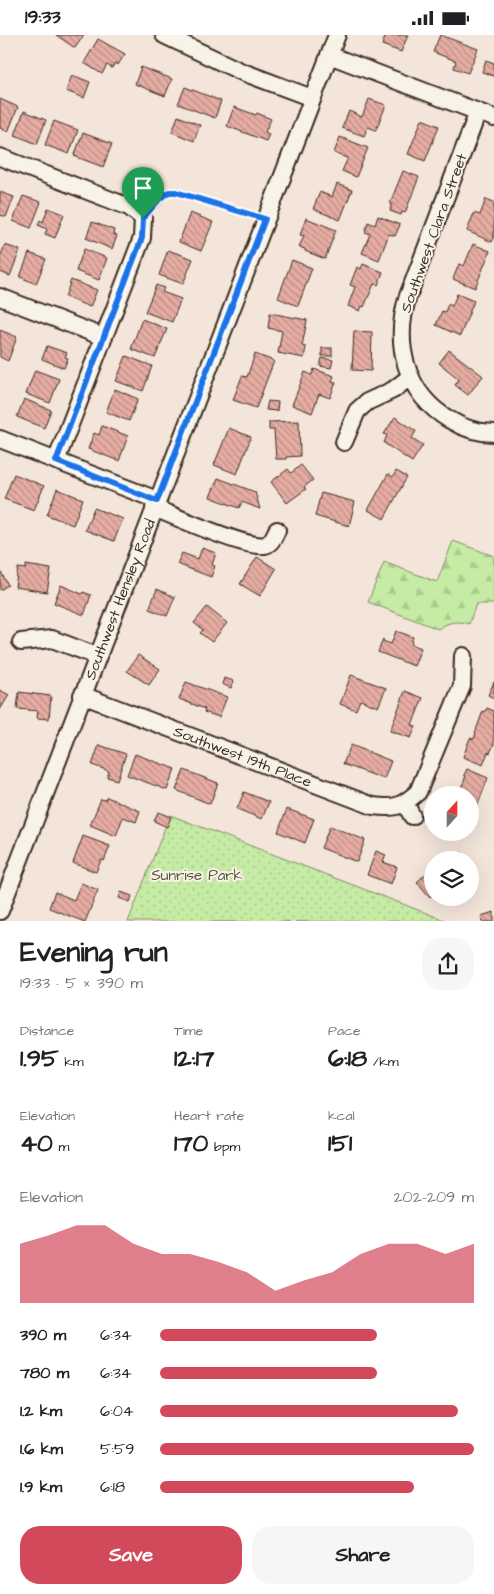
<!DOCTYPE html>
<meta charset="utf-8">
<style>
body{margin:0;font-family:"Architects Daughter",sans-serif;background:#f6f6f6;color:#202124;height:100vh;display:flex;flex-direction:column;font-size:19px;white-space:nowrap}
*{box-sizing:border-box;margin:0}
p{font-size:16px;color:#757577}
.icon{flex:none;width:28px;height:28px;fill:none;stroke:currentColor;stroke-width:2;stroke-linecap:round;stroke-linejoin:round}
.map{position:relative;height:886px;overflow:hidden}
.drawer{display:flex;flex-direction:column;background:#fff;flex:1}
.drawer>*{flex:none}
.needle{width:32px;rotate:21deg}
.controls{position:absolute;left:424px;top:751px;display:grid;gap:10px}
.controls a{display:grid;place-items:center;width:55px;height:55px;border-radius:50%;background:#fff;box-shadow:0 5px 20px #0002;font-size:25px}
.pin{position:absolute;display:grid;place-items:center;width:42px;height:42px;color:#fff;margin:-51px -21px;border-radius:50% 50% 50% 0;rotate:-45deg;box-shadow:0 0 5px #0007}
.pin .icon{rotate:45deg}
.round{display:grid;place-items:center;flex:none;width:52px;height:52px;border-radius:20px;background:#f6f6f6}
.head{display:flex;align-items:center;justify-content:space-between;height:85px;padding:0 20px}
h1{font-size:28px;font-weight:700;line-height:38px}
.metrics{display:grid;grid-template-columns:repeat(3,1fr);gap:8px;height:85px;padding:5px 20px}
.metrics div{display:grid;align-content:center}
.metrics b{font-size:25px;font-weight:700}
.metrics small{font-size:14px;font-weight:400}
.metrics p{font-size:14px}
.chart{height:140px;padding:10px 20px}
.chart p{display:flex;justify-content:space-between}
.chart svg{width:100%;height:90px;margin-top:5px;fill:#d1495b;opacity:.7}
.primary-button{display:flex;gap:10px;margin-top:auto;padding:10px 20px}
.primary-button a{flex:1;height:58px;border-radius:20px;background:#d1495b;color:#fff;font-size:20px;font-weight:700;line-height:58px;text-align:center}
.primary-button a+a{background:#f6f6f6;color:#202124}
ul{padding:0 20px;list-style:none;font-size:16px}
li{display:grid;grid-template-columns:80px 60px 1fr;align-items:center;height:38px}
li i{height:12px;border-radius:6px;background:#d1495b}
.status{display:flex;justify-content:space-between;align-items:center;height:35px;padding:0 25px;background:#fff;direction:ltr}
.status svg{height:14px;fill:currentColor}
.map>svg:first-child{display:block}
.green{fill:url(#green-dots);stroke:#808a62}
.forest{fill:url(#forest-firs);stroke:#808a62}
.building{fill:url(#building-back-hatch);stroke:#3b2a1e}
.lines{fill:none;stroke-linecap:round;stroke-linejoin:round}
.minor-casing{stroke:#3b2a1e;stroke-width:20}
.path{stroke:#3b2a1e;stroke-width:2.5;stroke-dasharray:1 4;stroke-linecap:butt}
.minor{stroke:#f7f3e8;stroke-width:16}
.route-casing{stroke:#fff;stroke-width:10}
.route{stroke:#1a73e8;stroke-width:6}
.labels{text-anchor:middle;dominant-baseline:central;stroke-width:4;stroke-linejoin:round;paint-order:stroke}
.street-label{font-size:15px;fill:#3b2a1e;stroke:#f7f3e8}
.park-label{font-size:15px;fill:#575139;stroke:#f7f3e8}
</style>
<div class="status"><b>19:33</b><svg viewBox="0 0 49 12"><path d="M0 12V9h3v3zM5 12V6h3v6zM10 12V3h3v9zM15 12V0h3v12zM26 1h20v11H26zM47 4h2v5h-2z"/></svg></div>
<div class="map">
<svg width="494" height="887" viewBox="0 0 494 887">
<defs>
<pattern id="green-dots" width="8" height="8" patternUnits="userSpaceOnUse" patternTransform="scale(1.25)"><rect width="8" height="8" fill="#c5eba5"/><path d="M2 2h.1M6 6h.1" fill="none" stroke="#aaca8e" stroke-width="1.8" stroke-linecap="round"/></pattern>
<pattern id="forest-firs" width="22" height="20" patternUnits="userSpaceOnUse" patternTransform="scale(1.25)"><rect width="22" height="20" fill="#c5eba5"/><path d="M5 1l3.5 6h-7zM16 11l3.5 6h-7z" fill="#aaca8e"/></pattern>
<pattern id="building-back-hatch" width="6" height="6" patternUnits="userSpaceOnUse" patternTransform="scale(1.25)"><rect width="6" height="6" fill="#e7ada4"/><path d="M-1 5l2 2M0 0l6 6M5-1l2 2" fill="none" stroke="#bc8d85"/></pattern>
</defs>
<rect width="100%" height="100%" fill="#f4e5da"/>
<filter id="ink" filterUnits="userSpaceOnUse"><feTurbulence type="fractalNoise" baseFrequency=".02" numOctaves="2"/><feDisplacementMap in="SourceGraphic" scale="10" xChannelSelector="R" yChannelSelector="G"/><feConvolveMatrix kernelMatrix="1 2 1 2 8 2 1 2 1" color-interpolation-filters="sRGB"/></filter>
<g filter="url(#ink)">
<path class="green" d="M170,780L447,886L128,887Z"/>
<path class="forest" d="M453,506L494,521V569H476L469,589C457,585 448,587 438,594L368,567L384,527L437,547Z"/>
<g class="building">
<path d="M56,0H84L75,13Z"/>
<path d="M386,0H408L401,17L382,10Z"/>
<path d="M440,0L478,14L468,38L454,33L456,26L433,17Z"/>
<path d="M98,4L125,19L118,30L115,28L112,33L107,30L102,39L84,28Z"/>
<path d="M486,25L494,28V41L482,37Z"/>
<path d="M141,32L172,44L165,61L135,49Z"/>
<path d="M72,40L90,47L84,63L66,56Z"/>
<path d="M185,52L221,66L215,83L178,69Z"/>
<path d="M0,64L18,72L8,97L0,93Z"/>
<path d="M369,64L386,70L376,95L368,92L364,101L342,93L349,76L362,82Z"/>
<path d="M234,72L256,80L257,78L271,84L265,97L269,99L266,106L227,91Z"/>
<path d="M24,76L46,85L37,109L15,100Z"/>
<path d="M178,81L200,90L194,106L172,97Z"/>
<path d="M422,84L439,91L425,126L408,119Z"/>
<path d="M54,86L78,95L69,119L45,110Z"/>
<path d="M83,98L112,109L103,132L74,121Z"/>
<path d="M340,102L368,113L356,142L342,136L348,123L334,118Z"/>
<path d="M403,136L419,142L405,178L402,177L401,180L390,176L392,169L390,168Z"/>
<path d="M337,149L352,155L340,185L313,174L320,157L332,162Z"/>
<path d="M0,157L14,162L6,182L0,180Z"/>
<path d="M23,161L41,167L31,193L13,186Z"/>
<path d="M486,164L494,167V203L492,207L467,196L474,178L480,180Z"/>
<path d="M48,173L64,179L55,203L45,199L47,194L38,190L40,185L43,187Z"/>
<path d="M190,178L213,187L201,216L179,207Z"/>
<path d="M378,181L400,190L395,201L389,199L379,225L362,218L370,199L365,197L368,187L375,190Z"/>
<path d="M306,183L336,195L325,224L305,216V214L299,212L304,201L300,200Z"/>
<path d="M92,187L114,195L113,199L117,201L112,214L86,203Z"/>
<path d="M473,209L490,216L475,253L453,244L459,229L464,231Z"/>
<path d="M5,210L20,215L10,241L0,237V222Z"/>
<path d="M84,214L107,223L99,245L76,236Z"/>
<path d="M168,215L193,224L183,249L159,240Z"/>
<path d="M29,218L46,224L36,249L20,242Z"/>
<path d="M292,225L312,233L298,271L278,263Z"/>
<path d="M363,229L383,237L378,250L374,249L364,272L362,271L360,276L348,271L355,252L350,250L357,232L361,234Z"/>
<path d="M71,245L97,255L90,272L65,262Z"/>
<path d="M156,250L164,253L162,257L181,264L172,287L145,277Z"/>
<path d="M457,259L474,266L460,301L436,290L442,276L445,277L448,269L452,271Z"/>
<path d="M270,278L307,285L302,311L306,312L304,323L278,318L282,296L268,293Z"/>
<path d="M142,284L167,294L155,323L131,314Z"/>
<path d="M0,295L17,302L8,326L0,322Z"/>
<path d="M354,296L372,297L371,336L352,335Z"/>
<path d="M47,311L67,318L65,322L68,323L64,333L42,324Z"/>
<rect x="322" y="313" width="10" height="8"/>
<path d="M449,315L483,341L468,360L455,350L459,344L439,328Z"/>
<path d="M255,319L274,326L256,373L233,365L242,341L247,342Z"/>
<path d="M126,321L152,331L143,356L116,346Z"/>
<path d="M322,323L333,325L331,333L320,331Z"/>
<path d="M314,334L334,341L332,346L336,347L330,363L319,359L312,378L292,370L305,337L312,340Z"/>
<path d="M35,335L59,344L50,368L26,359Z"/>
<path d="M115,354L138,364L129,386L106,377Z"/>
<path d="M24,364L51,375L44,393L17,382Z"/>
<path d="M268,366L278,367L277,376L266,375Z"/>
<path d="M395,382L416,396L412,403L423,410L412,427L384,408L387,400L384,399Z"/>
<path d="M299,386L300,421L286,422V424H276L274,395H269V387Z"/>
<path d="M102,391L128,401L119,426L88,414L94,398L99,400Z"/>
<path d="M229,393L251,402L237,439L214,430Z"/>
<path d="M301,430L313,445L304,452L306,454L287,468L271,447L288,434L291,438Z"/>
<path d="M396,436L407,442L384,484L368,475L388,439L393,442Z"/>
<path d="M14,439L44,451L34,475L4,464Z"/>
<path d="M218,443L255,457L260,474L242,467L239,473L210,462Z"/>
<path d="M57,454L83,464L73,490L47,480Z"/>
<path d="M321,458L355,467L349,491L315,481Z"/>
<path d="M94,473L123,484L114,506L85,495Z"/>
<path d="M202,513L216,518L212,530L215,531L211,542L177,529L182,518L198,524Z"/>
<path d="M257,522L276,534L260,561L240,549Z"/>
<path d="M26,530L51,534L47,557L15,552L18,533L26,534Z"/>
<path d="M0,535L8,550L0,555Z"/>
<path d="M61,550L82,559L83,557L91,560L84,580L54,568Z"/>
<path d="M157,554L175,562L167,581L149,574Z"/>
<path d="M207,572L227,588L212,607L200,598L203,595L194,588Z"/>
<path d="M396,596L413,602L411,609L421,613L414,631L378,617L383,604V606L391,609Z"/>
<path d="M138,620L160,634L149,650L127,636Z"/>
<path d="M351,640L386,653L378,672L360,665L356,675L340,669Z"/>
<path d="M224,643L234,646L231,653L222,649Z"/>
<path d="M186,647L227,662L219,682L204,677L205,674L179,664Z"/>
<path d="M494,647V663L488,660Z"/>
<path d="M0,655L9,660L0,675Z"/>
<path d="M405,656L423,663L412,690L416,691L411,703L390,696Z"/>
<path d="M19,657L51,661L49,684L37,683L38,676L17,674Z"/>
<path d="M487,673L494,676V709L490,718L488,717L483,730L463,722L470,703L474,704L476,698H475L483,676L485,677Z"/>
<path d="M99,710L126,719L117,745L107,742L109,736L92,730Z"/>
<path d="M351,710L391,726L384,744L343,729Z"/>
<path d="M135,719L175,734L167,755L127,740Z"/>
<path d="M467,734L488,743L474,780L470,779V760H458L466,741L464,740Z"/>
<path d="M184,735L218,748L210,769L176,755Z"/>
<path d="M244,757L269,767L262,784L237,774Z"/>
<path d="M107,762L140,776L136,787L123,782L116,801L90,790L101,764L105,765Z"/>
<path d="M287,774L314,784L305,808L278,797Z"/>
<path d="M158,777L171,782L167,792L154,786Z"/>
<path d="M330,791L365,805L357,827L321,813Z"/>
<path d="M83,801L110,811L104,826L101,825L96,837L73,828Z"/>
<path d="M376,816L386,820L383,827L397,832L391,849L367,840Z"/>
<path d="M461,817L469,824L468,825H457L455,823Z"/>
<path d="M445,818L451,825H437Z"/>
<path d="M432,833V860L430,862L417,847Z"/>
<path d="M81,848L98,855L85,887L49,873L55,857L74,865Z"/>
<path d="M121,857L132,861L130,867L119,863Z"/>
<path d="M494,877V887H483L481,881Z"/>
</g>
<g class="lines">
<g class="minor-casing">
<g id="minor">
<path d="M164,0L240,36L312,63"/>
<path d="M329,20L494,83"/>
<path d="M478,77L408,261C393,308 405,359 450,385C463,393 479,398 494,398"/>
<path d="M0,122L129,172L143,183L142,203L56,426"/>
<path d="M0,262L103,302"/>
<path d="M0,404L157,465"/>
<path d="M344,407L357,376L367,367L393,355L410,342"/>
<path d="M154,473C175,481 247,514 265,510C272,508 274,501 277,495"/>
<path d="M21,607L52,604L97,621"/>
<path id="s1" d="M82,660L373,771C395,774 401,772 418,757L462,651L463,621"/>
<path d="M405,768L412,781"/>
<path id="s2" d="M0,876L337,0"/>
</g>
</g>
<path class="path" d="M152,173C159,164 165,157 176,157L252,180"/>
<use href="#minor" class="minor"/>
</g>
</g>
<g class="lines" filter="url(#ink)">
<g class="route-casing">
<path id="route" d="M169,157H176L265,184L157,466L56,426L142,203L143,183L159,164Z"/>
</g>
<use href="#route" class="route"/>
</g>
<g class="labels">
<g class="street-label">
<text transform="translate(434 198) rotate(-70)">Southwest Clara Street</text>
<text stroke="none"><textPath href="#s2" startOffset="334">Southwest Hensley Road</textPath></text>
<text stroke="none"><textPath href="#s1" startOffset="172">Southwest 19th Place</textPath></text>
</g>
<g class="park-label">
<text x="197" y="840">Sunrise Park</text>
</g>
</g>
</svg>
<div class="controls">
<a><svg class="needle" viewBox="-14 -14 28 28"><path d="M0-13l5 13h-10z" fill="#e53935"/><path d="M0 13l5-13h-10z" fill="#757577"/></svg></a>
<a><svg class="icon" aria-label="layers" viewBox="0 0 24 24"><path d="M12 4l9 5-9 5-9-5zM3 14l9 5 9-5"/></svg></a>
</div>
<div class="pin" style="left:143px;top:183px;background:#1e9e55"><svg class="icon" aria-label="arrive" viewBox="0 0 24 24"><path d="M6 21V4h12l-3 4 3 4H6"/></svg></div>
</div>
<section class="drawer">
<div class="head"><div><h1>Evening run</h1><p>19:33 · 5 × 390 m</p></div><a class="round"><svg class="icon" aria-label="share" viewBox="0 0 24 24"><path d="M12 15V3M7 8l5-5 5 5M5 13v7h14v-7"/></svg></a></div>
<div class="metrics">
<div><p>Distance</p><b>1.95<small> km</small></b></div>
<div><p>Time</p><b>12:17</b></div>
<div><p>Pace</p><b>6:18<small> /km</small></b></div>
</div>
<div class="metrics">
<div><p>Elevation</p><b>40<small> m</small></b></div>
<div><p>Heart rate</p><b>170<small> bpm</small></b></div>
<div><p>kcal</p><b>151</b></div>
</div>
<div class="chart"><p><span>Elevation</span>202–209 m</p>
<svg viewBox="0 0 160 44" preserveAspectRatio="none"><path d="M0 44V15L10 11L20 6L30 6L40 15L50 20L60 20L70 24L80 29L90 38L100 33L110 29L120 20L130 15L140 15L150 20L160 15V44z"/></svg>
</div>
<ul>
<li><b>390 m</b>6:34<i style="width:69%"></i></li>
<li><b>780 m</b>6:34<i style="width:69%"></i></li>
<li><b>1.2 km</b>6:04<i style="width:95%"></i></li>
<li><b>1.6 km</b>5:59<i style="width:100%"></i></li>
<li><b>1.9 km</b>6:18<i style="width:81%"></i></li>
</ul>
<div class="primary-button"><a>Save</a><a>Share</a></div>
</section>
